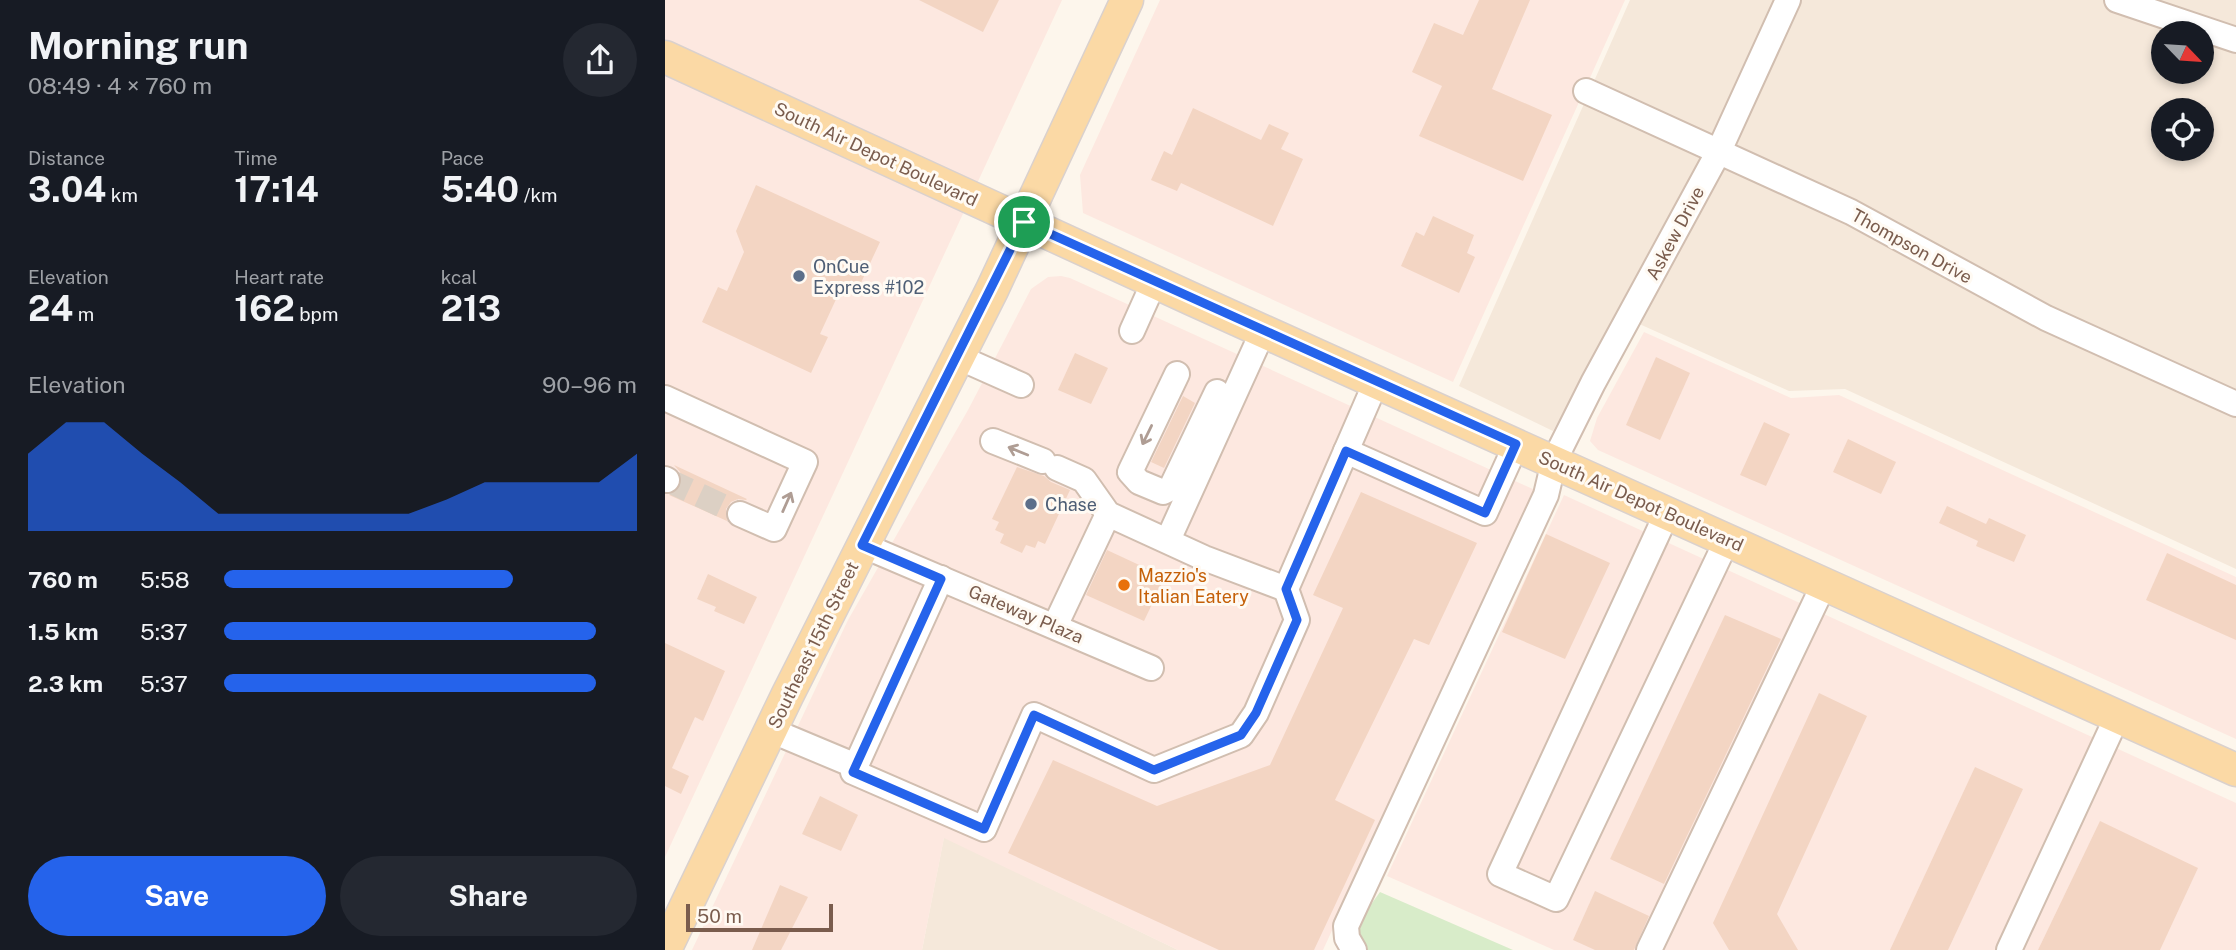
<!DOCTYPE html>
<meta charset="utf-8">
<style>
body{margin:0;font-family:"Public Sans",sans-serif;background:#242831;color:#f1f3f6;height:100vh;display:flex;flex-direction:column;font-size:26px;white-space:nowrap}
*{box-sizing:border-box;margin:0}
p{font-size:23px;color:#9ea1a6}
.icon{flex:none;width:38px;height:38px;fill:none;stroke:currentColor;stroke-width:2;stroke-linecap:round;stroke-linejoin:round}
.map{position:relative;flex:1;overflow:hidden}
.drawer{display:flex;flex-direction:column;background:#171b24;width:665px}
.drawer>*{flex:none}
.needle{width:46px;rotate:115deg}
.buttons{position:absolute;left:1486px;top:21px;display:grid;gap:14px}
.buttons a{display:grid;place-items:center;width:63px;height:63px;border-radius:50%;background:#171b24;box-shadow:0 4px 10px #0003;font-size:35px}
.scale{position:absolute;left:21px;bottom:18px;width:147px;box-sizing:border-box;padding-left:7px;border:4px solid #7a5c4d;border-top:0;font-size:19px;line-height:24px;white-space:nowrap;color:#7a5c4d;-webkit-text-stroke:5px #fffaf3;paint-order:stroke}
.pin{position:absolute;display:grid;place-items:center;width:60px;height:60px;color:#fff;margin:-30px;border:4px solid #fff;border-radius:50%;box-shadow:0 2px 7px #0007}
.round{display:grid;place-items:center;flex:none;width:74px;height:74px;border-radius:37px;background:#242831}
.summary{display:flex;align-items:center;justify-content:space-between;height:119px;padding:0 28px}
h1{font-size:38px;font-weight:700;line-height:52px}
.stats{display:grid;grid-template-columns:repeat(3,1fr);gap:10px;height:119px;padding:7px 28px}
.stats div{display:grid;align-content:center}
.stats b{font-size:35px;font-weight:700}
.stats small{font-size:19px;font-weight:400}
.stats p{font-size:19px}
.chart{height:196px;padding:14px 28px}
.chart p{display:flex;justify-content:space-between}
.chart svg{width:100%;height:126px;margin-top:7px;fill:#2563eb;opacity:.7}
.action{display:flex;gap:14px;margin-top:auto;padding:14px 28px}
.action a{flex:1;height:80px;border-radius:42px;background:#2563eb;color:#fff;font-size:28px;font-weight:700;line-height:80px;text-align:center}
.action a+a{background:#242831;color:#f1f3f6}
ul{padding:0 28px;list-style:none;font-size:23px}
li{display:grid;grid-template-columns:112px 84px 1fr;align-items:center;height:52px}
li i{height:18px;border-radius:9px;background:#2563eb}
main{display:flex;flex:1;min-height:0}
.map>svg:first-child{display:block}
.residential{fill:#f5e8da;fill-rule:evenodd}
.commercial{fill:#fde8e0}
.green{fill:#d8ecc9}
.building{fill:#f3d5c3}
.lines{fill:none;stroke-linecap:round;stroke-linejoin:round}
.minor-tunnel{stroke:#dcd0c4;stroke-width:24;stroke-dasharray:24 12;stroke-linecap:butt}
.minor-casing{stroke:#d1beb0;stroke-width:28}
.major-casing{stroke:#dad1cd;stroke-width:35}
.minor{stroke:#fff;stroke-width:24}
.major{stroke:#fbd9a5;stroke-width:32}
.oneway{stroke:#af9d94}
.route-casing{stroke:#fff;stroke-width:14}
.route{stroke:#2563eb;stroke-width:9}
.service-dot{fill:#5c6f8a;stroke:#fffaf3;stroke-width:2.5}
.food-dot{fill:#e8710a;stroke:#fffaf3;stroke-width:2.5}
.labels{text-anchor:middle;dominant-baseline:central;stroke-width:6;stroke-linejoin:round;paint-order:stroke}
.street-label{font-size:18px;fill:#7a5c4d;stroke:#fffaf3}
.service-label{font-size:18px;fill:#4e5e75;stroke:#fffaf3;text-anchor:start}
.food-label{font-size:18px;fill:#c56008;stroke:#fffaf3;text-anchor:start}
</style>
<main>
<section class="drawer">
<div class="summary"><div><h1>Morning run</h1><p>08:49 · 4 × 760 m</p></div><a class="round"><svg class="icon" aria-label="share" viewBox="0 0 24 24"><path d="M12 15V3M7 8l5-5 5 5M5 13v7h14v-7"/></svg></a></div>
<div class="stats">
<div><p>Distance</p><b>3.04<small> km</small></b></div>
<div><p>Time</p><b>17:14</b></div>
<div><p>Pace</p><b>5:40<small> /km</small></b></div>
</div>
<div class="stats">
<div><p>Elevation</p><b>24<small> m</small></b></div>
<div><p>Heart rate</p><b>162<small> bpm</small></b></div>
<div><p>kcal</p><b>213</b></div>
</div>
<div class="chart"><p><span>Elevation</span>90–96 m</p>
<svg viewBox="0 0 160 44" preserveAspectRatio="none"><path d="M0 44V17L10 6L20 6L30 17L40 27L50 38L60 38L70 38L80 38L90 38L100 38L110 33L120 27L130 27L140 27L150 27L160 17V44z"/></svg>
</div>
<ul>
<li><b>760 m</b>5:58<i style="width:70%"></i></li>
<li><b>1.5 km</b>5:37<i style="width:90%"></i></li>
<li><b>2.3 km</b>5:37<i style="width:90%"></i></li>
</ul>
<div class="action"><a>Save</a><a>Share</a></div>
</section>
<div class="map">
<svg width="1571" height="950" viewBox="0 0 1571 950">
<rect width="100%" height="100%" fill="#fdf6ec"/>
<g class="residential">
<path d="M965,0H1571V569L1180,389L1124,391L952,314L888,431L794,386ZM1498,33H1536V72H1498ZM1498,110H1536V149H1498Z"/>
<path d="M279,837L513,950H257Z"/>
</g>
<g class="commercial">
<path d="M0,0H397L0,857Z"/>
<path d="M495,0H960L788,382L418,213L415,175Z"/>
<path d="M396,276L405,278L870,490L658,950H513L279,838L257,950H27L183,620L303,410L366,289L383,277Z"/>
<path d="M979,332L1126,398L1174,395L1571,577V739L933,450L925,441L932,418Z"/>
<path d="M899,495L1571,803V950H889L722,876Z"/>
</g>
<path class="green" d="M715,892L848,950H673Z"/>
<g class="building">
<path d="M254,0H334L318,32Z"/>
<path d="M814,0H865L827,89L887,115L858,181L754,136L777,86L747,72L769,23L798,35Z"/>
<path d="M528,108L596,140L604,124L624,133L616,149L638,159L608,226L516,183L512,191L486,180L499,151L507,155Z"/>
<path d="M91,185L215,242L194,287L173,295L155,334L163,337L146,373L37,322L53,287L62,291L79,252L71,231Z"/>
<path d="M768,216L809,235L802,253L810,257L794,293L736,266L751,232L759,236Z"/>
<path d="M410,353L443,368L426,404L393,390Z"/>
<path d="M991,357L1025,373L995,440L961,425Z"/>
<path d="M518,396L530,403L499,468L486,462Z"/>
<path d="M1099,422L1125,434L1101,486L1075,475Z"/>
<path d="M1183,439L1231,462L1216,494L1168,472Z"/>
<path d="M9,465L82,499L81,500L73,499L66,502L61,509L62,521L4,495L11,492L15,487L17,480L15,472Z"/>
<path d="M352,467L379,476L386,482L405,490L380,544L373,541L370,548L361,545L357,553L335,543L339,534L330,530L334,522L327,519Z"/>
<path d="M696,492L812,543L764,645L749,639L670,800L710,820L649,950H554L343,853L388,760L492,806L605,765L678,608L648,595Z"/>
<path d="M1282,506L1321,524L1324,518L1361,535L1349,562L1311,546L1313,541L1274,523Z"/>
<path d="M881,534L945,563L900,659L837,632Z"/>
<path d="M442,550L500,577L479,621L421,595Z"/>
<path d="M1502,553L1571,585V640L1481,600Z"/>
<path d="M43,574L92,597L79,624L49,611L51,607L32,599Z"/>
<path d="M1060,615L1116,639L999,884L945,859Z"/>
<path d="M0,643L60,671L38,721L30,717L7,768L24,776L16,794L0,786Z"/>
<path d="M1154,693L1202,716L1112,914L1133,950H1064L1048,923Z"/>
<path d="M1310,767L1358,789L1283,950H1225Z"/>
<path d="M155,796L193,815L176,851L137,834Z"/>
<path d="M1435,821L1533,868L1495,950H1373Z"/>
<path d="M115,885L143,897L116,950H87Z"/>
<path d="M930,891L984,916L969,950H930L908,940Z"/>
</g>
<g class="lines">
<path class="minor-tunnel" d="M2,480L75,514"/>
<g class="minor-casing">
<g id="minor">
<path d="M1452,0L1571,40"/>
<path d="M921,91L1186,212L1381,318L1571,404"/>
<path d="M467,331L489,282"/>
<path d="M293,357L356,385"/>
<path d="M512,374L465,472L474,482L498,492L506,488L552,392"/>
<path d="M0,398L140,462L109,529L75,514"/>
<path d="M328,441L378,461"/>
<path d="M681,451L820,513L851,445"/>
<path d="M392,468L419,480L443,514L539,558L621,589"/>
<path d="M0,479L2,480"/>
<path d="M1002,513L835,874L891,899L1062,540"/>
<path d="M503,540L598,331"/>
<path d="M197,545L486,668"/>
<path d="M276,578L188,772L319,829L369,715L489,770L576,735L591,713L632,620L621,589L711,382"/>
<path d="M390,626L443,514"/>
<path d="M105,730L191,766"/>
<path d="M689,950L682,938L681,926L881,495L889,461L928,383L1053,153L1123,0"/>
<path d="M984,950L1159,584"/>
<path d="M1344,950L1452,717"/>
</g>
</g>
<g class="major-casing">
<g id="major">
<path d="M0,57L529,300L1571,770"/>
<path d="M0,950L122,696L327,290L462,0"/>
</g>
</g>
<use href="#minor" class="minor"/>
<use href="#major" class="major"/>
</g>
<defs><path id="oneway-shaft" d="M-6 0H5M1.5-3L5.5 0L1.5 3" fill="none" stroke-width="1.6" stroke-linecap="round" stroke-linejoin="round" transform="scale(1.75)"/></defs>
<g class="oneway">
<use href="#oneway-shaft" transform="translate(482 435) rotate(116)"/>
<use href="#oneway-shaft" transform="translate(353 451) rotate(-158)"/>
<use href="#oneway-shaft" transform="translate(122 502) rotate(-66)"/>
</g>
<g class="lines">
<g class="route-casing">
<path id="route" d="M359,222L851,444L820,513L681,451L621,589L632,620L591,713L576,735L489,770L369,715L319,829L188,772L276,579L197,545Z"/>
</g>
<use href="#route" class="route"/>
</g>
<g class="service-dot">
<circle cx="134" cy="276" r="7"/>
<circle cx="366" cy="504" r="7"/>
</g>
<circle class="food-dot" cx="459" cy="585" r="7"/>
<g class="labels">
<g class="street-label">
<text transform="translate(211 154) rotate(25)">South Air Depot Boulevard</text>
<text transform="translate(1010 233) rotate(-62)">Askew Drive</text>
<text transform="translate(1247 246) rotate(29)">Thompson Drive</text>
<text transform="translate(976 501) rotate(24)">South Air Depot Boulevard</text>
<text transform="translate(361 614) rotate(23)">Gateway Plaza</text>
<text transform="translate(148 645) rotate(-64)">Southeast 15th Street</text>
</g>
<g class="service-label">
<text x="148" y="266">OnCue<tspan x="148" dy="21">Express #102</tspan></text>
<text x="380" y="504">Chase</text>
</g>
<g class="food-label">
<text x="473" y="575">Mazzio's<tspan x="473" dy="21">Italian Eatery</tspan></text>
</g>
</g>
</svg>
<div class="buttons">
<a><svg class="needle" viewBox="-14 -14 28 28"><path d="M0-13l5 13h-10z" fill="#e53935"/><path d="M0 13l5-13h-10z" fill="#9ea1a6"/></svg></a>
<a><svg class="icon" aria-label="locate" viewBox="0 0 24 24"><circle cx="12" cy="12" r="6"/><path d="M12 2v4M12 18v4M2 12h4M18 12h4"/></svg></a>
</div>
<div class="scale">50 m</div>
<div class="pin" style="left:359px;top:222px;background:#1e9e55"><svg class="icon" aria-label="arrive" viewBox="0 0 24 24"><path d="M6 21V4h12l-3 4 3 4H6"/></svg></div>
</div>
</main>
